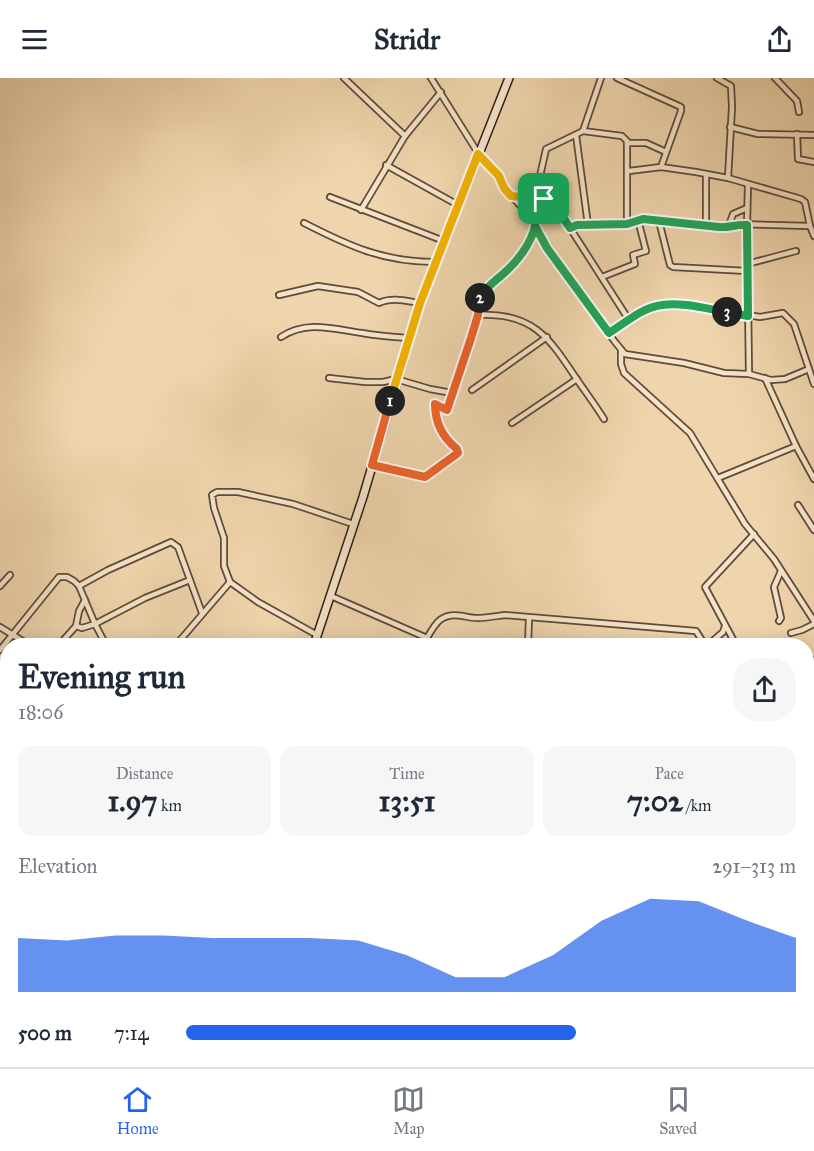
<!DOCTYPE html>
<meta charset="utf-8">
<style>
body{margin:0;font-family:"IM FELL Great Primer",serif;background:#f6f6f7;color:#1f2937;height:100vh;display:flex;flex-direction:column;font-size:22px;white-space:nowrap}
*{box-sizing:border-box;margin:0}
p{font-size:20px;color:#747a83}
.icon{flex:none;width:33px;height:33px;fill:none;stroke:currentColor;stroke-width:2;stroke-linecap:round;stroke-linejoin:round}
.map{position:relative;flex:1;overflow:hidden}
.side{position:absolute;left:0px;top:560px;width:814px;height:430px;display:flex;flex-direction:column;background:#fff;border-radius:24px 24px 0 0;box-shadow:0 3px 15px #0003}
.side>*{flex:none}
.pin{position:absolute;display:grid;place-items:center;width:51px;height:51px;color:#fff;margin:-26px;border-radius:12px;box-shadow:0 3px 9px #0006}
.km{position:absolute;width:30px;height:30px;margin:-15px;border-radius:50%;background:#222;color:#fff;font-size:16px;line-height:30px;text-align:center}
.round{display:grid;place-items:center;flex:none;width:63px;height:63px;border-radius:24px;background:#f6f6f7}
.overview{display:flex;align-items:center;justify-content:space-between;height:102px;padding:0 18px}
h1{font-size:33px;font-weight:700;line-height:45px}
.stats{display:grid;grid-template-columns:repeat(3,1fr);gap:9px;height:102px;padding:6px 18px}
.stats div{display:grid;align-content:center;border-radius:15px;background:#f6f6f7;text-align:center}
.stats b{font-size:30px;font-weight:700}
.stats small{font-size:16px;font-weight:400}
.stats p{font-size:16px}
.chart{height:168px;padding:12px 18px}
.chart p{display:flex;justify-content:space-between}
.chart svg{width:100%;height:108px;margin-top:6px;fill:#2563eb;opacity:.7}
ul{padding:0 18px;list-style:none;font-size:20px}
li{display:grid;grid-template-columns:96px 72px 1fr;align-items:center;height:45px}
li i{height:15px;border-radius:8px;background:#2563eb}
header{display:flex;justify-content:space-between;align-items:center;height:78px;padding:0 18px;background:#fff;font-size:27px;font-weight:700}
.tabs{display:flex;justify-content:space-around;align-items:center;height:84px;border-top:2px solid #e0e1e3;background:#fff;font-size:16px;color:#747a83}
.tabs a{display:grid;justify-items:center;gap:3px}
.tabs .selected{color:#2563eb}
.map>svg:first-child{display:block}
.lines{fill:none;stroke-linecap:round;stroke-linejoin:round}
.stream{stroke:#7c654f;stroke-width:1.5}
.street-casing{stroke:#604a39;stroke-width:8}
.secondary-casing{stroke:#301c12;stroke-width:10}
.street{stroke:#f5e4ca;stroke-width:4.5}
.secondary{stroke:#f5e4ca;stroke-width:7}
.split-1-casing{stroke:#fff;stroke-width:12}
.split-2-casing{stroke:#fff;stroke-width:12}
.split-3-casing{stroke:#fff;stroke-width:12}
.split-4-casing{stroke:#fff;stroke-width:12}
.split-1{stroke:#f5b400;stroke-width:8}
.split-2{stroke:#f0652b;stroke-width:8}
.split-3{stroke:#22a559;stroke-width:8}
.split-4{stroke:#22a559;stroke-width:8}
</style>
<header><svg class="icon" aria-label="menu" viewBox="0 0 24 24"><path d="M4 6h16M4 12h16M4 18h16"/></svg>Stridr<svg class="icon" aria-label="share" viewBox="0 0 24 24"><path d="M12 15V3M7 8l5-5 5 5M5 13v7h14v-7"/></svg></header>
<div class="map">
<svg width="814" height="989" viewBox="0 0 814 989">
<rect width="100%" height="100%" fill="#efd5ad"/>
<filter id="stains"><feTurbulence type="fractalNoise" baseFrequency=".00333" numOctaves="4"/><feColorMatrix values="0 0 0 0 .2 0 0 0 0 .09 0 0 0 0 .02 0 0 0 .5 -.17"/></filter>
<radialGradient id="worn" r=".72"><stop offset=".6" stop-color="#630" stop-opacity="0"/><stop offset="1" stop-color="#630" stop-opacity=".3"/></radialGradient>
<g class="lines">
<g class="stream">
<path d="M0,924L8,934"/>
<path d="M29,982L32,989"/>
</g>
<g class="street-casing">
<g id="street">
<path d="M344,0L405,58"/>
<path d="M431,0L478,75"/>
<path d="M601,0L583,53L622,58L627,63V146"/>
<path d="M617,0L681,29V33L661,89"/>
<path d="M717,0L731,8L732,29L728,100"/>
<path d="M775,0L797,23L799,34"/>
<path d="M730,49L758,56L814,57"/>
<path d="M797,56L798,81L814,84"/>
<path d="M576,57L588,147"/>
<path d="M627,65H646L666,74"/>
<path d="M478,76L499,98L504,110L528,136L564,194L615,264L625,276L684,285L724,295L749,296L771,302L785,301L809,291"/>
<path d="M386,87L458,127"/>
<path d="M629,93L661,89L696,94L728,100L801,121L805,124L810,148L814,158"/>
<path d="M748,106L747,147L749,296"/>
<path d="M511,118C547,118 550,121 570,150L577,147L627,146L643,141L728,150L733,136L747,130"/>
<path d="M330,119L444,163"/>
<path d="M544,121L540,98L546,71L583,53"/>
<path d="M361,132L405,58L441,14"/>
<path d="M659,143L670,187L673,189L747,193"/>
<path d="M304,145C349,168 383,184 436,184"/>
<path d="M706,148V96"/>
<path d="M570,150L629,242"/>
<path d="M728,150L737,146L810,148"/>
<path d="M747,186L796,173"/>
<path d="M602,199L635,186L633,177L646,173L638,142"/>
<path d="M279,217L318,208L358,214L379,225C392,219 406,223 420,225"/>
<path d="M478,237C534,234 550,261 578,303C587,316 596,328 604,341"/>
<path d="M609,256L641,234L664,226L700,229L760,239L783,235L794,246L814,306"/>
<path d="M281,259C307,242 333,251 362,255C378,258 393,259 409,260"/>
<path d="M621,272V286L624,295L690,355L745,446L774,481L814,543"/>
<path d="M329,300L365,304H383L396,301L430,311L452,315"/>
<path d="M472,312L547,259"/>
<path d="M512,345L577,301"/>
<path d="M796,368L814,401"/>
<path d="M372,387L425,399L457,375V371C442,359 435,344 435,325L447,332L471,260L478,237V222L485,210L505,194L526,170L535,148"/>
<path d="M718,400L796,368L765,300"/>
<path d="M798,427L814,452"/>
<path d="M0,508L10,497"/>
<path d="M79,508L108,492L171,464L178,469L190,502"/>
<path d="M331,518L427,560C436,544 442,534 463,538C468,539 472,540 477,540C487,540 496,538 505,537L696,553L705,567"/>
<path d="M779,543L781,540L774,509L781,493"/>
<path d="M76,548L79,533L85,522"/>
<path d="M0,549L29,567"/>
<path d="M791,555L802,552L814,546"/>
<path d="M317,557L258,524L230,504L224,488V460L214,430L212,417L217,414H238L293,426L353,446"/>
<path d="M59,567L76,548L82,550L95,546L145,520L190,502L202,535"/>
<path d="M176,567L230,504"/>
<path d="M528,567L529,540"/>
<path d="M708,567L723,554L725,548"/>
<path d="M736,567L705,509L754,456"/>
<path d="M0,572L59,499H67L74,503L79,508L95,546L106,567"/>
<path d="M807,593L814,582"/>
<path d="M0,645L8,634"/>
<path d="M807,654L814,649"/>
<path d="M0,680L8,684"/>
<path d="M807,697L814,691"/>
<path d="M0,755L8,741"/>
<path d="M807,757L814,760"/>
<path d="M0,855L8,841"/>
<path d="M807,864L814,876"/>
<path d="M807,952L814,962"/>
<path d="M807,976L814,972"/>
<path d="M258,982L263,989"/>
<path d="M312,982L316,989"/>
<path d="M363,982L367,989"/>
<path d="M672,982L682,989"/>
<path d="M713,982L718,989"/>
<path d="M771,982L775,989"/>
<path d="M128,989L130,982"/>
<path d="M444,989L449,982"/>
<path d="M492,989L494,982"/>
<path d="M534,989L535,982"/>
<path d="M576,989L578,982"/>
<path d="M619,989L620,982"/>
<path d="M662,989L664,982"/>
<path d="M793,989L799,982"/>
</g>
</g>
<g class="secondary-casing">
<g id="secondary">
<path d="M314,567L363,419L420,225L509,0"/>
<path d="M232,989L233,982"/>
</g>
</g>
<use href="#street" class="street"/>
<use href="#secondary" class="secondary"/>
</g>
<g class="lines">
<g class="split-1-casing">
<path id="split-1" d="M390,323L420,225L478,76L499,98L504,110L511,118L544,121"/>
</g>
<g class="split-2-casing">
<path id="split-2" d="M390,323L372,387L425,399L458,375L457,371C442,359 435,344 435,326L447,332L471,260L478,237L480,220"/>
</g>
<g class="split-3-casing">
<path id="split-3" d="M480,220C486,209 494,204 503,196C517,184 531,166 535,148L547,170L609,255C625,245 643,229 662,227C683,224 707,231 727,234"/>
</g>
<g class="split-4-casing">
<path id="split-4" d="M544,121L557,130L570,150L577,147L627,146L643,141L719,149C729,150 737,146 747,147L748,238L727,234"/>
</g>
<use href="#split-1" class="split-1"/>
<use href="#split-2" class="split-2"/>
<use href="#split-3" class="split-3"/>
<use href="#split-4" class="split-4"/>
</g>
<rect width="100%" height="100%" filter="url(#stains)"/>
<rect width="100%" height="100%" fill="url(#worn)"/>
</svg>
<div class="pin" style="left:544px;top:121px;background:#1e9e55"><svg class="icon" aria-label="arrive" viewBox="0 0 24 24"><path d="M6 21V4h12l-3 4 3 4H6"/></svg></div>
<b class="km" style="left:390px;top:323px">1</b>
<b class="km" style="left:480px;top:220px">2</b>
<b class="km" style="left:727px;top:234px">3</b>
<section class="side">
<div class="overview"><div><h1>Evening run</h1><p>18:06</p></div><a class="round"><svg class="icon" aria-label="share" viewBox="0 0 24 24"><path d="M12 15V3M7 8l5-5 5 5M5 13v7h14v-7"/></svg></a></div>
<div class="stats">
<div><p>Distance</p><b>1.97<small> km</small></b></div>
<div><p>Time</p><b>13:51</b></div>
<div><p>Pace</p><b>7:02<small> /km</small></b></div>
</div>
<div class="chart"><p><span>Elevation</span>291–313 m</p>
<svg viewBox="0 0 160 44" preserveAspectRatio="none"><path d="M0 44V22L10 23L20 21L30 21L40 22L50 22L60 22L70 23L80 29L90 38L100 38L110 29L120 15L130 6L140 7L150 15L160 22V44z"/></svg>
</div>
<ul>
<li><b>500 m</b>7:14<i style="width:64%"></i></li>
</ul>
</section>
</div>
<nav class="tabs">
<a class="selected"><svg class="icon" aria-label="home" viewBox="0 0 24 24"><path d="M3 11l9-7 9 7M6 9v11h12V9"/></svg>Home</a>
<a><svg class="icon" aria-label="map" viewBox="0 0 24 24"><path d="M3 6l6-2 6 2 6-2v14l-6 2-6-2-6 2zM9 4v14M15 6v14"/></svg>Map</a>
<a><svg class="icon" aria-label="saved" viewBox="0 0 24 24"><path d="M7 4h10v16l-5-4-5 4z"/></svg>Saved</a>
</nav>
